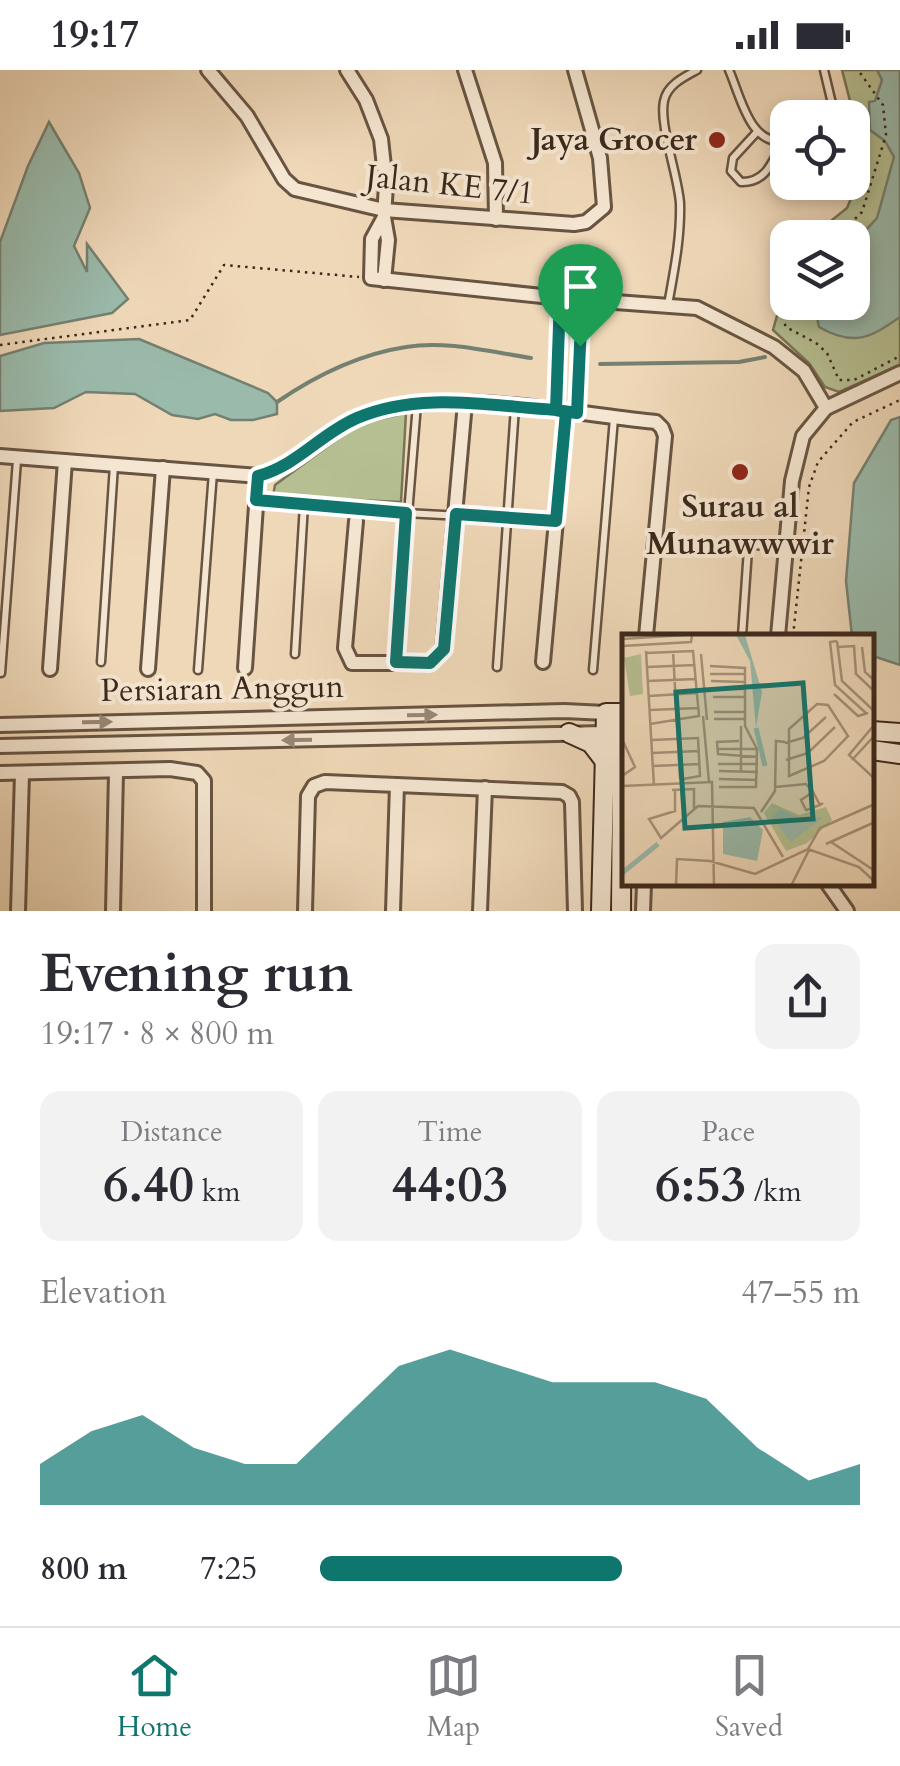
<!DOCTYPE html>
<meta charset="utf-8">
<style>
body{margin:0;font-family:Cardo,serif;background:#f2f2f3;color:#2b2b33;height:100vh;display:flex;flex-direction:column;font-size:38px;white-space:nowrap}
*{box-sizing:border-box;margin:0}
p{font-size:32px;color:#7c7c81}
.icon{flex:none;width:55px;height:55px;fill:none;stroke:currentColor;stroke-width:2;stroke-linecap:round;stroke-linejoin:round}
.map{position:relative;height:841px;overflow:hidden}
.panel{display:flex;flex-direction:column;background:#fff;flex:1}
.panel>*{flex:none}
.controls{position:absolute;left:770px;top:30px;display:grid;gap:20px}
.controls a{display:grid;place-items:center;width:100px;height:100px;border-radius:20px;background:#fff;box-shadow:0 5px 15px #0003;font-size:50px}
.pin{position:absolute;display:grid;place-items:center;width:85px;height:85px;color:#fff;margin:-102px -42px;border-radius:50% 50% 50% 0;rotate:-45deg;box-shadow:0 0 10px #0007}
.pin .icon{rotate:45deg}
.round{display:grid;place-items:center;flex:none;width:105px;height:105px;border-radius:20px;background:#f2f2f3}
.headline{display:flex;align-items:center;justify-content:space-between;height:170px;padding:0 40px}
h1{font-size:55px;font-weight:700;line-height:75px}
.stats{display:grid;grid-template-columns:repeat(3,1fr);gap:15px;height:170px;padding:10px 40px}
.stats div{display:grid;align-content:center;border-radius:20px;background:#f2f2f3;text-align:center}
.stats b{font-size:50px;font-weight:700}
.stats small{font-size:28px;font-weight:400}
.stats p{font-size:28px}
.chart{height:280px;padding:20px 40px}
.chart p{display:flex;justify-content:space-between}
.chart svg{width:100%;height:180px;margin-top:10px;fill:#0f766e;opacity:.7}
ul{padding:0 40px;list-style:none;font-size:32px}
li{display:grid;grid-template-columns:160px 120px 1fr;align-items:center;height:75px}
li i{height:25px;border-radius:12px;background:#0f766e}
.status{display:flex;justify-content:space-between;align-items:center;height:70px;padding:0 50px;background:#fff;direction:ltr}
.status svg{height:28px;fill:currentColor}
.tabs{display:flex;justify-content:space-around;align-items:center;height:140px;border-top:2px solid #e1e1e2;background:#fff;font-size:28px;color:#7c7c81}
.tabs a{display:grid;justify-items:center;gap:5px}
.tabs .selected{color:#0f766e}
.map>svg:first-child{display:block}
.green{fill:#b5bf92;stroke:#787456;stroke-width:2.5}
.water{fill:#9abaab;stroke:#748071;stroke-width:2.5}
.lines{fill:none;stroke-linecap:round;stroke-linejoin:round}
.stream{stroke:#748071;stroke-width:4}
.service-casing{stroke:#685442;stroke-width:11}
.minor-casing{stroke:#685442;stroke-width:18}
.secondary-casing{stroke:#3b281b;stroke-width:22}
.path{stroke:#3b281b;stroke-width:2.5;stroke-dasharray:2.5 5;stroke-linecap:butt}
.service{stroke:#f5e6d1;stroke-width:6}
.minor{stroke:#f5e6d1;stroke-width:12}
.secondary{stroke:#f5e6d1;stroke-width:18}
.oneway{fill:#988776}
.route-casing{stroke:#fff;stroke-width:20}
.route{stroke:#0f766e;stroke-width:12}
.poi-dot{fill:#8f2418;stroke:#f5e6d1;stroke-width:4}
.labels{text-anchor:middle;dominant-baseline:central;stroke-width:8;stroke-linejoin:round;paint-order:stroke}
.poi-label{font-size:32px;font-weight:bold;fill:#3b281b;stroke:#f5e6d1;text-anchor:end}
.street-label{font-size:32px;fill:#3b281b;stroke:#f5e6d1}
.inset-river{fill:none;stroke:#9abaab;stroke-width:5}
.inset-road{fill:none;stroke:#a79279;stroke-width:2.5}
.view{fill:#0f766e;fill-opacity:0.15;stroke:#0f766e;stroke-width:5}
.inset-edge{fill:none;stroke:#3b281b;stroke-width:5}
</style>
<div class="status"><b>19:17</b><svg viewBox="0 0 49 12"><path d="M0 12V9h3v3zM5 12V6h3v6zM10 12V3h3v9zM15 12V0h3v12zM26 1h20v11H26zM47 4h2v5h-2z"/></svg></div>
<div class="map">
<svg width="900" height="841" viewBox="0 0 900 841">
<rect width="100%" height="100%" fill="#efd8b8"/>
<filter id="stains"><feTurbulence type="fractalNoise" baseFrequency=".002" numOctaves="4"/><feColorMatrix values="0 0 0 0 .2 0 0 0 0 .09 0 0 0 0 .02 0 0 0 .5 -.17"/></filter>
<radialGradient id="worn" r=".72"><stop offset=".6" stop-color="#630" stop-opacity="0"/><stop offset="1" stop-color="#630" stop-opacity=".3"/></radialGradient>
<g class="green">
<path d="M842,0H900V295L839,322L825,317L809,293L773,260L787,210L788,232H852V168L811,167L847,138L866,93Z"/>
<path d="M406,343L401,432L273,426L275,415L358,354Z"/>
</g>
<g class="water">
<path d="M877,0H900V247C870,268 854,277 819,257L814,233L852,232L853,174L877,148L894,87L885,71L870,60L869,32L875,31L882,10Z"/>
<path d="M49,52L79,103L90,138L74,176L87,202V174L128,229L112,243L0,265V172L28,96Z"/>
<path d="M139,269L268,323L277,332V344L253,350H231L215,344L198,349L172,345L135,324L86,322L54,338L0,341V286L44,273Z"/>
<path d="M900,347V595L873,586L872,566H852L846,511L854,413L891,350Z"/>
</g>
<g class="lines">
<g class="stream">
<path d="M600,294L739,292L765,287"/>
<path d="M277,332C315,306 360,284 406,277C446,270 491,282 531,288"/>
</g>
<g class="service-casing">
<g id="service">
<path d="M729,0C741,27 750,79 788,70"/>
<path d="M824,0L834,42L828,48"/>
<path d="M756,63L733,88L731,101L741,112C766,113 772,92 783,72"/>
<path d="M668,235C674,201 681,168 680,133C678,105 659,55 664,31C667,15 684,7 697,0"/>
<path d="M257,430L405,443L556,451"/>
<path d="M742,566L748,479L755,475L786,476"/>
<path d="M295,584L304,434"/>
<path d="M396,591L417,334"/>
<path d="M101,592L114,395"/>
<path d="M497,597L515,337"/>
<path d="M198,600L213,402"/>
<path d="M593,600L614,348"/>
<path d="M1,603L17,390"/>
</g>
</g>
<g class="minor-casing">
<g id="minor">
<path d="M208,0L247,46L284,109L295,119L384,140L574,154L586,152L604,137L600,88L575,0"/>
<path d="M347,0L366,30L381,69L386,115L384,147L388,170L384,210"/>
<path d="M465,0L495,93L496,149"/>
<path d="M384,147L372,169L371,208L561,228L697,238L774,277L804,301L826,338"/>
<path d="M556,340L561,228"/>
<path d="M577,343L583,229"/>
<path d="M0,386L258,406C298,395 320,363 357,348C433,314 573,344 656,352L662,358L665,366L646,566"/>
<path d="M356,451L345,578L352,593H430L443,579L465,333"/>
<path d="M778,566L792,411L803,366L826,338L900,303"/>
<path d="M543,592L566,342"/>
<path d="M245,598L258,406"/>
<path d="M50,599L65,391"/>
<path d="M148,599L163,398"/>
<path d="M0,655L564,641L606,643"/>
<path d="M0,676L605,663"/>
<path d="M0,703L170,699L197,703L204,711V841"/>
<path d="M828,814L847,841"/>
<path d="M18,841L22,704"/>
<path d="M113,841L116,702"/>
<path d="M305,841L308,726L314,716L325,712L562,722L569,726L572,732L575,841"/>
<path d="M393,841L397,715"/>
<path d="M480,841L485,718"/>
<path d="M643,841L644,814"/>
</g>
</g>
<g class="secondary-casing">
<g id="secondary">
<path d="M619,643L622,701L621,841"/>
<path d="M872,661L900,663"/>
<path d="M569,663L591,673L604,690"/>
<path d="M872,680L900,684"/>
<path d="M601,841L606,643H625"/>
</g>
</g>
<g class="path">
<path d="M832,168L846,158L862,142L886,65L883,35L858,0"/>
<path d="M789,232L784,252L786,257L816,273L827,283L839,310H854L900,286"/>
<path d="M0,275L190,250L224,195L359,207"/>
<path d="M793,566L809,417L818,392L853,352L900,330"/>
</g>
<use href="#service" class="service"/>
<use href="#minor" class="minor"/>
<use href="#secondary" class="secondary"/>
</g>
<defs><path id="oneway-solid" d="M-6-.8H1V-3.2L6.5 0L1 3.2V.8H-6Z" transform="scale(2.5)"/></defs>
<g class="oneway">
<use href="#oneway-solid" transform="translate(422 645) rotate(-1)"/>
<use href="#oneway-solid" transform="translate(97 652) rotate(-1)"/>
<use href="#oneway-solid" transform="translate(297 670) rotate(179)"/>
</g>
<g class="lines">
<g class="route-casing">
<path id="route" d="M580,276L577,343L556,340C490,336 419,321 357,348C320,364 298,395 258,406L256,430L406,443L396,592L430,593L444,579L456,444L556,451L566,342L556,340L560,228L583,229L580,276"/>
</g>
<use href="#route" class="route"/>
</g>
<g class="poi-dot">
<circle cx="717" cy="70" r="10"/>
<circle cx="740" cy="402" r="10"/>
</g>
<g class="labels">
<g class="poi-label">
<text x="697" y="70">Jaya Grocer</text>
<text x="740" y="437" text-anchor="middle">Surau al<tspan x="740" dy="37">Munawwwir</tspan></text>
</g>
<g class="street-label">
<text transform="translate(450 115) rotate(6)">Jalan KE 7/1</text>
<text transform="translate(222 619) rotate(-1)">Persiaran Anggun</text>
</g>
</g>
<g transform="translate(622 564)">
<rect width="252" height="252" fill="#efd8b8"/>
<path d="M19,20L21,60L8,62L2,24ZM150,169L177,181L204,173L210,186L185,209L164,217L142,179Z" fill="#b5bf92"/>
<path d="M114,1H123L140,58L134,94L128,27ZM158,175L177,185L202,183L169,208L150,184ZM128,183L141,196L135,227L101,220V188Z" fill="#9abaab"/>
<path class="inset-river" d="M134,94L143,132M0,239L36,210"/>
<path class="inset-road" d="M253,4V37M0,5L63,1M215,7L208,8L213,51L245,80M215,7L220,47L251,76M0,12L69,8L70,1M216,13L232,12L234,40L253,58M240,13L243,38L253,47M24,17L32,152M51,17L58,145M24,19L71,17L77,82L28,90M79,20L85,86M88,32L123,34V92L135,115L134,153H97M25,33L73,31M88,40H123M26,47L74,45M89,47L123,48M90,55H123M212,60L236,82L246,79M27,62L75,59M91,63H123M195,70L206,71L226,102L202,127L167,142V95ZM28,76L76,74M92,78H123M81,82L87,148M92,85H123M253,90L227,121L253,145M119,92V138M0,105L13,133L0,142M30,106L76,104L78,142L61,145M117,107L95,108L96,120L136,123M163,109L181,104L204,83M96,115H135M30,119L77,117M164,126L186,119L213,93M230,126L253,101M96,130H136M31,132L78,130M97,137L136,138M97,145L135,146M0,152L90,148L92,252M153,153L184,150L191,158M50,156L72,155V175M53,156V177L27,185L39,204L76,172L132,174L161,223M198,171L191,158L179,166L184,176H185L198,171L201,169M139,178L153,157L154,107L163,108M209,208L253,237M204,210L253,188M186,215L198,194L253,170M88,227L133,240L186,215L237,233L253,248M54,252L55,225L88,227M169,252L187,216"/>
<path class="view" d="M181,49L191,185L63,194L54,58Z"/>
<rect width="252" height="252" class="inset-edge"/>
</g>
<rect width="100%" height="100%" filter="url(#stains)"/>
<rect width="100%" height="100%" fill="url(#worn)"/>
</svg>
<div class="controls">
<a><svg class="icon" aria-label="locate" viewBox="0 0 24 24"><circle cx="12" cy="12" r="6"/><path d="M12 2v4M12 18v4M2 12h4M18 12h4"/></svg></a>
<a><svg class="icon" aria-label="layers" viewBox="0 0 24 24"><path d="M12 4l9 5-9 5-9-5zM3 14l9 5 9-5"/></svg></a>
</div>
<div class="pin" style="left:580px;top:276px;background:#1e9e55"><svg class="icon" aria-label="arrive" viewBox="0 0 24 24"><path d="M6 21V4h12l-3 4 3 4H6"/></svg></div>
</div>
<section class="panel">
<div class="headline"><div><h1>Evening run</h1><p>19:17 · 8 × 800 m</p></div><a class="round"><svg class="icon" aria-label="share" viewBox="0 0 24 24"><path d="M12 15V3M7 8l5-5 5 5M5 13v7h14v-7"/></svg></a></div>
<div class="stats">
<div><p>Distance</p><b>6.40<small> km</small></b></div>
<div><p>Time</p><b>44:03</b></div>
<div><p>Pace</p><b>6:53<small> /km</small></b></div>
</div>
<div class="chart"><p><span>Elevation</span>47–55 m</p>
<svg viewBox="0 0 160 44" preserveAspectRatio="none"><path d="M0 44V34L10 26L20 22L30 30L40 34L50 34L60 22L70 10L80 6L90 10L100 14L110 14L120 14L130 18L140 30L150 38L160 34V44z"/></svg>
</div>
<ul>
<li><b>800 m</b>7:25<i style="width:56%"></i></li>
</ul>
</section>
<nav class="tabs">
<a class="selected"><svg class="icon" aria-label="home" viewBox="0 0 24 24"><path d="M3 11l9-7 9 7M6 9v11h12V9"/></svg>Home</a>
<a><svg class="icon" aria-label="map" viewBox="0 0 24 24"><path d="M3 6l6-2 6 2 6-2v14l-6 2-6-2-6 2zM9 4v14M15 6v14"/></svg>Map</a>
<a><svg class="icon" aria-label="saved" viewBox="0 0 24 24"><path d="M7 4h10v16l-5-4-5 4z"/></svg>Saved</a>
</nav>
